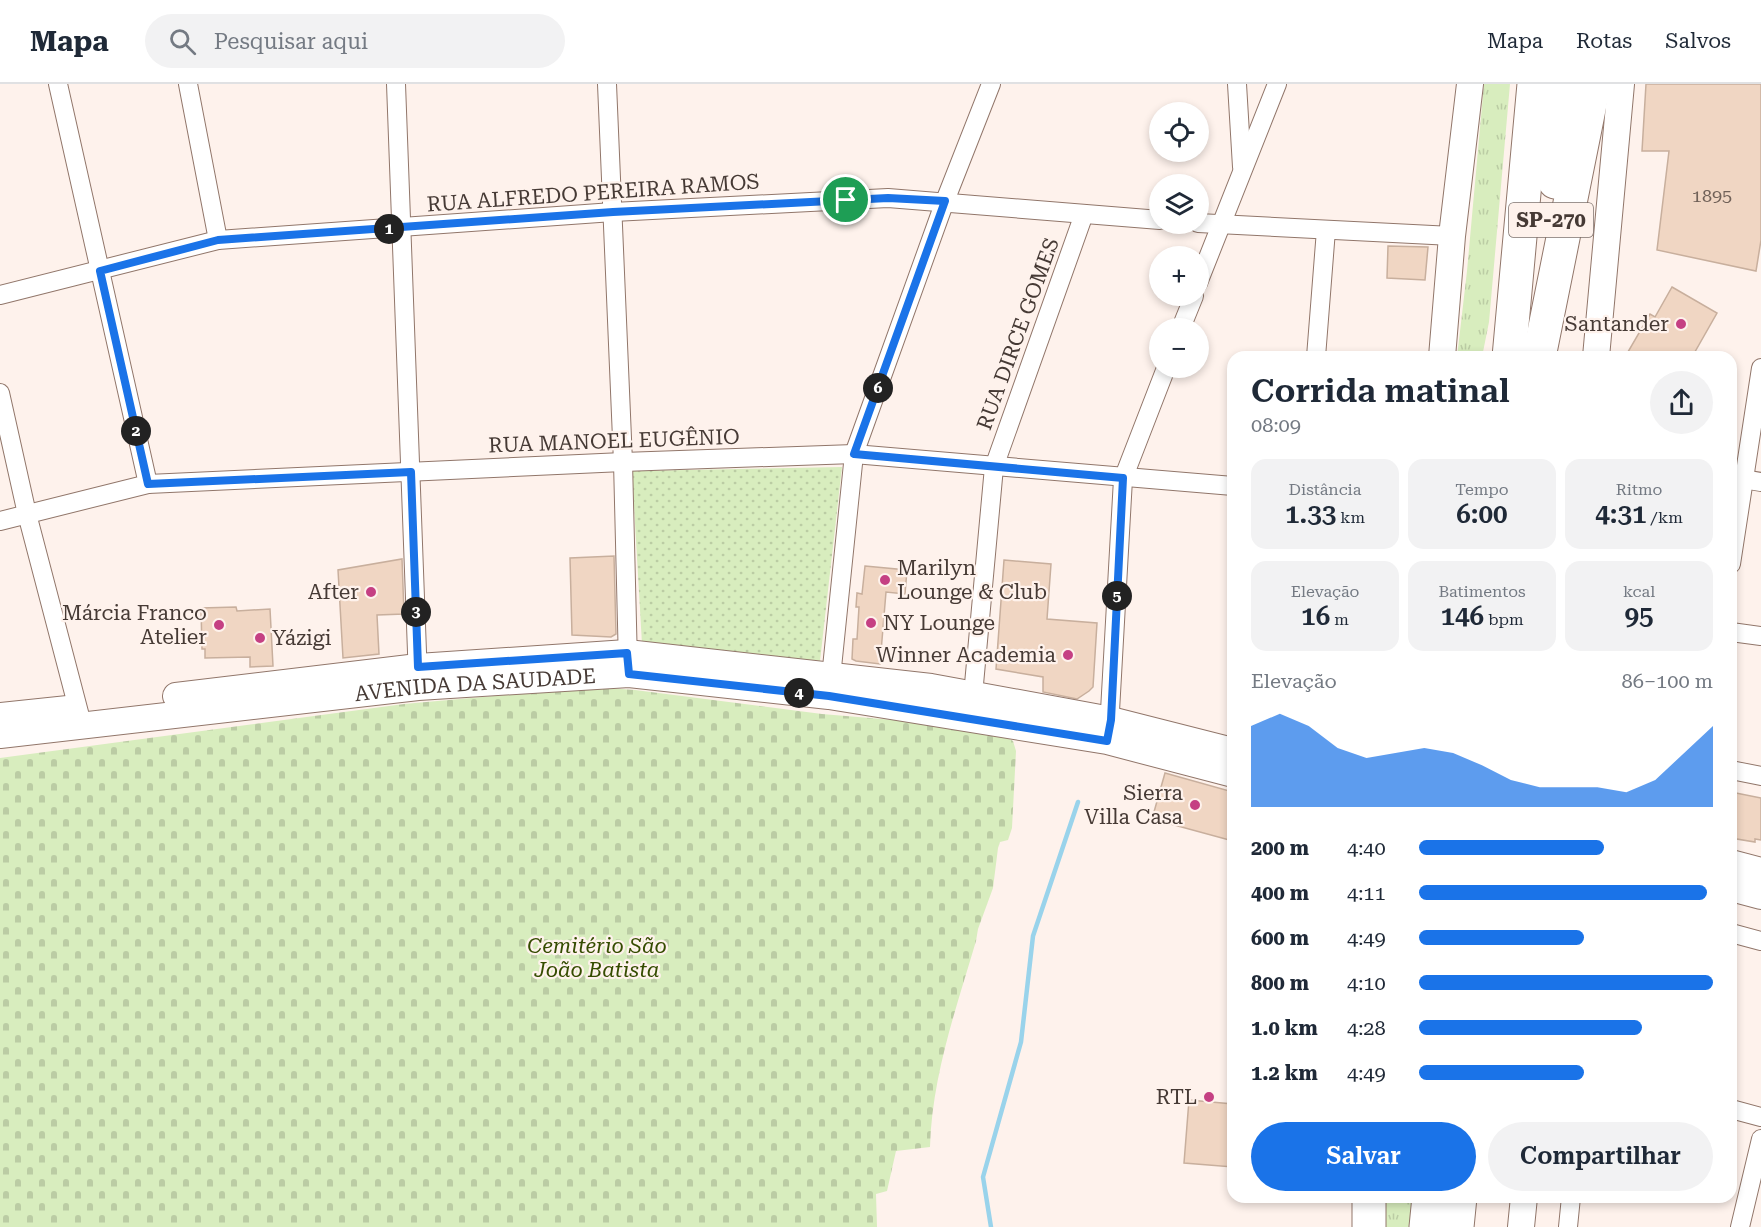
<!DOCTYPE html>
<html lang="pt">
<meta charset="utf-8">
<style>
body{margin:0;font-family:"Roboto Serif",serif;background:#f2f2f3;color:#1f2937;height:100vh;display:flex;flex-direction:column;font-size:22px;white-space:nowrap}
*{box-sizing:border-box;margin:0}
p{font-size:20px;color:#747a83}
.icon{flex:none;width:33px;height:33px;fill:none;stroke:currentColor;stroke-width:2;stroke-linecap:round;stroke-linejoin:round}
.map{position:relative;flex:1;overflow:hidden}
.drawer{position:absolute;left:1227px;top:267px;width:510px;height:852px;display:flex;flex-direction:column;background:#fff;border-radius:18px;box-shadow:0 3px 9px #0003}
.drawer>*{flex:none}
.buttons{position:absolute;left:1149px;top:18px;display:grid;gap:12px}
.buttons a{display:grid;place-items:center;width:60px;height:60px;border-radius:50%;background:#fff;box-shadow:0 3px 9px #0003;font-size:30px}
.pin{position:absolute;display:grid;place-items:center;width:51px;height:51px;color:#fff;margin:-26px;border:3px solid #fff;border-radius:50%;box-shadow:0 2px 6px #0007}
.km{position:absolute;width:30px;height:30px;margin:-15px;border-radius:50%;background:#222;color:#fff;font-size:16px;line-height:30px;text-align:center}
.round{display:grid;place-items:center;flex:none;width:63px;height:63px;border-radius:32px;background:#f2f2f3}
.headline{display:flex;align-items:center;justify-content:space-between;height:102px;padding:0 24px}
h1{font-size:33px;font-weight:600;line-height:45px}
.figures{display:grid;grid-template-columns:repeat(3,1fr);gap:9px;height:102px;padding:6px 24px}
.figures div{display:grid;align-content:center;border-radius:15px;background:#f2f2f3;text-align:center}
.figures b{font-size:26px;font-weight:600}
.figures small{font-size:16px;font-weight:400}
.figures p{font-size:16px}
.chart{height:168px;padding:12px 24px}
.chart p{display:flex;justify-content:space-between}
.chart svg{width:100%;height:108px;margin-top:6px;fill:#1a73e8;opacity:.7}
.primary-button{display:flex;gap:12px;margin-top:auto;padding:12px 24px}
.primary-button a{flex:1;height:69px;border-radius:36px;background:#1a73e8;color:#fff;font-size:24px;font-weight:600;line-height:69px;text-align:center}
.primary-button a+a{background:#f2f2f3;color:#1f2937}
ul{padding:0 24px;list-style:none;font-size:20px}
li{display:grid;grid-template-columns:96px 72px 1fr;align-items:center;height:45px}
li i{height:15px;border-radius:8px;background:#1a73e8}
header{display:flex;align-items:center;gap:36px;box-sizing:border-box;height:84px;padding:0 30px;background:#fff;border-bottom:2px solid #e0e1e3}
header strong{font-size:28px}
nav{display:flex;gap:33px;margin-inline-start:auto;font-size:21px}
.search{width:420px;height:54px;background:#f2f2f3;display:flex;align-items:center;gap:15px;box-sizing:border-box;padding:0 21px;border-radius:33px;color:#747a83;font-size:22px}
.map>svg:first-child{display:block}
.grass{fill:url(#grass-tufts)}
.cemetery{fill:url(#cemetery-stones)}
.park{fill:url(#park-dots)}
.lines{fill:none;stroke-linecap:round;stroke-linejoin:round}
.stream{stroke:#99d3eb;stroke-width:4.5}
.building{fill:#f0d6c3;stroke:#c8af9d;stroke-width:1.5}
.street-casing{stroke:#91766a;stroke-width:20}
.secondary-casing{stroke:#91766a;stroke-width:28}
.highway-casing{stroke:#91766a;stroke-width:35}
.street{stroke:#fff;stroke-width:18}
.secondary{stroke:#fff;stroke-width:26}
.highway{stroke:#fff;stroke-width:33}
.route-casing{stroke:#fff;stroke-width:12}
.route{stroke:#1a73e8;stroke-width:8}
.poi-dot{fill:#c54083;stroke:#fef2ec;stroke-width:2}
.labels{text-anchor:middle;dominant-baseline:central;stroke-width:4.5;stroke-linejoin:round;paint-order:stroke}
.number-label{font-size:18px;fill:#706158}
.shield{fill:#fef2ec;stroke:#7d716c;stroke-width:1.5}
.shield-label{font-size:20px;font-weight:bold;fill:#463a35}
.street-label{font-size:21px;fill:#463a35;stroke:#fef2ec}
.poi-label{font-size:21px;fill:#463a35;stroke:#fef2ec;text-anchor:end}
.park-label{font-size:21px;font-style:italic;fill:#354c00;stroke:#fef2ec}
</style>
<header>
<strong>Mapa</strong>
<div class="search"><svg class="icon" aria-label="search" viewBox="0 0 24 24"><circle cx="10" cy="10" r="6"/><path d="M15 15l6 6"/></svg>Pesquisar aqui</div>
<nav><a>Mapa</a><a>Rotas</a><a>Salvos</a></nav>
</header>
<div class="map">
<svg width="1761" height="1143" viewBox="0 0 1761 1143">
<defs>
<pattern id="grass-tufts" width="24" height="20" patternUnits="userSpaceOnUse" patternTransform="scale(1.5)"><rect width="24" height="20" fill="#d8edbe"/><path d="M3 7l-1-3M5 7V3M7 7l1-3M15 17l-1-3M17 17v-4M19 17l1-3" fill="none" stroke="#bbcca4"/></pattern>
<pattern id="cemetery-stones" width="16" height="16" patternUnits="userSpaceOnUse" patternTransform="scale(1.5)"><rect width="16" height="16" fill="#d8edbe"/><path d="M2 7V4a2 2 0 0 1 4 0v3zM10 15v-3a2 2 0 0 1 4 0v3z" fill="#bbcca4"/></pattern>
<pattern id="park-dots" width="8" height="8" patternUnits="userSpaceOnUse" patternTransform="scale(1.5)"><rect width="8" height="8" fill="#d8edbe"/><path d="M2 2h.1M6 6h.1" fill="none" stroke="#bbcca4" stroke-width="1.8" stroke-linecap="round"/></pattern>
</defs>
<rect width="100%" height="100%" fill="#fef2ec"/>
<g class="grass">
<path d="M1484,0H1510L1489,238L1482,273H1457L1467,187Z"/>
<path d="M1381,1113H1414L1412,1143H1380Z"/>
</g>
<path class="cemetery" d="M595,603L635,606L822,630L989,644L1013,657L1016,667L1012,744L1008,756L1000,758L998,764L993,804L978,845L976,857C956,925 932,992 930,1063L896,1067L887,1107L876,1110L877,1143H0V674L404,620Z"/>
<path class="park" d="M842,383L820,577L642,560L632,387Z"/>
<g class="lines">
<path class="stream" d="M991,1143L983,1093L1021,958L1033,852L1078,718"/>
</g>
<g class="building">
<path d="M1646,0H1761V156L1756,187L1657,166L1669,67H1642Z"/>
<path d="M1388,162L1428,163L1425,196L1387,194Z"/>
<path d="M1672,203L1717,229L1692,273H1625L1650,230L1655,233Z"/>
<path d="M614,472L616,550L611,553L572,551L570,474Z"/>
<path d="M402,475L404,530L377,531L379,570L343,574L338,486Z"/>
<path d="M1004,476L1051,480L1047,535L1097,539L1093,603L1089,607L1077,615L1043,608V593L996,585Z"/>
<path d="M865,482L907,486L905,510L886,508L880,580L856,577L852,575L853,555H857L859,523H856L857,509L862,510Z"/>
<path d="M236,523L237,527L270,525L273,582L250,583V573L205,574V565H202L201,524Z"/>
<path d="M1165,689L1233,708V757L1152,735Z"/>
<path d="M1731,708L1761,714V756L1755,755V758L1731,754Z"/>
<path d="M1189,1016L1233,1020V1083L1184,1079Z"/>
</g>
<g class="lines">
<g class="street-casing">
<g id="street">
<path d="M58,0L148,400"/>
<path d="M188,0L218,156"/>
<path d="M396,0L418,595"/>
<path d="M607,0L623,378L628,580"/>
<path d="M1237,0L1242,83"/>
<path d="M1198,139L1452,152"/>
<path d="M1198,199L1277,0"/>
<path d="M0,211L218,156L613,128L888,114L1160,136"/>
<path d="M1181,244L1194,212"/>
<path d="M1316,273L1326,146"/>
<path d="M0,309L27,430L81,636"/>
<path d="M1731,393L1761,398"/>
<path d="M0,437L148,400L623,378L854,370L1233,402"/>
<path d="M1731,480L1761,284"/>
<path d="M1731,548L1761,552"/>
<path d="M830,603L854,370L945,117L991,0"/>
<path d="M972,622L994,383L1084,130"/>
<path d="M1109,645L1123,395L1166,284"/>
<path d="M1731,686L1761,692"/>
<path d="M1731,849L1761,857"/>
<path d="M1731,1025L1761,1033"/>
<path d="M1568,1143L1571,1113"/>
<path d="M1740,1143L1761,1055"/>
</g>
</g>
<g class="secondary-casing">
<g id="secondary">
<path d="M1442,273L1452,152L1470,0"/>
<path d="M1596,273L1621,0"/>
<path d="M176,612L418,583L627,569L931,603L1111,636L1233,667"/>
<path d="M0,632L68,625"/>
<path id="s1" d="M0,651L418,603L629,590L829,612L1107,657L1233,690"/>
<path d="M1731,779L1761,787"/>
<path d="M1731,804L1761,812"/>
<path d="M1521,1143L1524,1113"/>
</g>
</g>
<g class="highway-casing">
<g id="highway">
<path d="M1555,98L1564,0"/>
<path d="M1509,273L1534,0"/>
<path d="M1539,273L1594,0"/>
<path d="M1369,1113V1143"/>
<path d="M1426,1143L1429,1113"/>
<path d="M1457,1143L1460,1113"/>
</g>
</g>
<use href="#street" class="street"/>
<use href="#secondary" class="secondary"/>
<use href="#highway" class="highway"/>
</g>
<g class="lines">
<g class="route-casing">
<path id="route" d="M888,114L945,117L854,370L1123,394L1111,636L1107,657L829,612L629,590L627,569L418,583L411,388L148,400L100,187L218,156L613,128Z"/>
</g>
<use href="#route" class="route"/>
</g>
<g class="poi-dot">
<circle cx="1681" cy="240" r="6"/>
<circle cx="885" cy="496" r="6"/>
<circle cx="371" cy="508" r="6"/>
<circle cx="871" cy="539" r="6"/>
<circle cx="219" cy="541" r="6"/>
<circle cx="260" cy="554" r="6"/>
<circle cx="1068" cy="571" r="6"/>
<circle cx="1195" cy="721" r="6"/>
<circle cx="1209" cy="1013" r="6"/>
</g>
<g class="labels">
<g class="number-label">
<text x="1712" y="111">1895</text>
</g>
<rect class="shield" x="1509" y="119" width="84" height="34" rx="4.5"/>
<g class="shield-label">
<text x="1551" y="136">SP-270</text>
</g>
<g class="street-label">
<text transform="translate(593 109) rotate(-4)">RUA ALFREDO PEREIRA RAMOS</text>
<text transform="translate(1018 250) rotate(-70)">RUA DIRCE GOMES</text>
<text transform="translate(614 357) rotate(-2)">RUA MANOEL EUGÊNIO</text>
<text stroke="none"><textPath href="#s1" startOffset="478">AVENIDA DA SAUDADE</textPath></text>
</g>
<g class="poi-label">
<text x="1669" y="240">Santander</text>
<text x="897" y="484" text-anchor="start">Marilyn<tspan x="897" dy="24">Lounge &amp; Club</tspan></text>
<text x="359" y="508">After</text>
<text x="207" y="529">Márcia Franco<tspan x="207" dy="24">Atelier</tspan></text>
<text x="883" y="539" text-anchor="start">NY Lounge</text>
<text x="272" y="554" text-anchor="start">Yázigi</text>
<text x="1056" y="571">Winner Academia</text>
<text x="1183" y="709">Sierra<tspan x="1183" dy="24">Villa Casa</tspan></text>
<text x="1197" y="1013">RTL</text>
</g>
<g class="park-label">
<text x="597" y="862">Cemitério São<tspan x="597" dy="24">João Batista</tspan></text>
</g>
</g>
</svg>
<div class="buttons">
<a><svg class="icon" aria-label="locate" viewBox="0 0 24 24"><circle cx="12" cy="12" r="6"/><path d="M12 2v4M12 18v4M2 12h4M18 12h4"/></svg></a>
<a><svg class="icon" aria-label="layers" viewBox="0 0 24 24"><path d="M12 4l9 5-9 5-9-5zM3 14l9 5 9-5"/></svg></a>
<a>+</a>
<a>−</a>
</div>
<div class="pin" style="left:846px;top:116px;background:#1e9e55"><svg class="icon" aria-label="arrive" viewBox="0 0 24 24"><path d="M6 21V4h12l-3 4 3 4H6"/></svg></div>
<b class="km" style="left:389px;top:145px">1</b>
<b class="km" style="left:136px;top:347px">2</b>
<b class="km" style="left:416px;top:528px">3</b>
<b class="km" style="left:799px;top:609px">4</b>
<b class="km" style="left:1117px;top:512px">5</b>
<b class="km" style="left:878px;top:304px">6</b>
<section class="drawer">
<div class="headline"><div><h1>Corrida matinal</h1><p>08:09</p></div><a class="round"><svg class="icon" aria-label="share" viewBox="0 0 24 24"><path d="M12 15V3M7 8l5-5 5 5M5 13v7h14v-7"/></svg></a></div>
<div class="figures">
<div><p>Distância</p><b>1.33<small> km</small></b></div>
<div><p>Tempo</p><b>6:00</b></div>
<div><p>Ritmo</p><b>4:31<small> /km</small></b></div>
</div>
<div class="figures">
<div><p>Elevação</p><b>16<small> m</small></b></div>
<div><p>Batimentos</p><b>146<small> bpm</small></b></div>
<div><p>kcal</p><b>95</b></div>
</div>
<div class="chart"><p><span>Elevação</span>86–100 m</p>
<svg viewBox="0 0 160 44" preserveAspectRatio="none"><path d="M0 44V11L10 6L20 11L30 20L40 24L50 22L60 20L70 22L80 27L90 33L100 36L110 36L120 36L130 38L140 33L150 22L160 11V44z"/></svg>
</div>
<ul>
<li><b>200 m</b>4:40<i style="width:63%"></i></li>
<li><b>400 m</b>4:11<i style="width:98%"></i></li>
<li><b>600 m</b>4:49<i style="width:56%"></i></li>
<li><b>800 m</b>4:10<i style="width:100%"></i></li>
<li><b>1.0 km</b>4:28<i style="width:76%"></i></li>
<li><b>1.2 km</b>4:49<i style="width:56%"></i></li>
</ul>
<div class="primary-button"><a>Salvar</a><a>Compartilhar</a></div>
</section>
</div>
